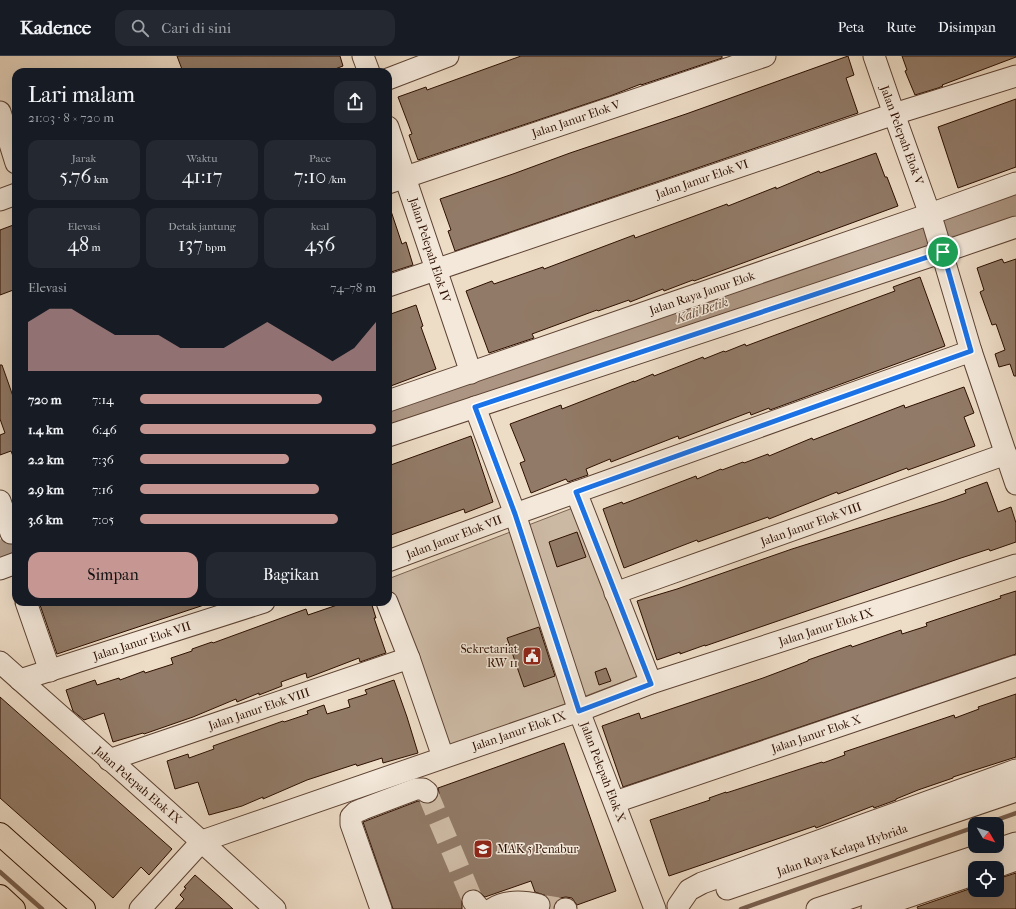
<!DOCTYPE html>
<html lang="id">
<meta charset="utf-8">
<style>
body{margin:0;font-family:"IM FELL French Canon",serif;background:#242831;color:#f1f3f6;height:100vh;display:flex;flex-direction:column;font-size:15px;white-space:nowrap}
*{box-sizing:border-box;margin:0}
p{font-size:13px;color:#9ea1a6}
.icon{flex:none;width:22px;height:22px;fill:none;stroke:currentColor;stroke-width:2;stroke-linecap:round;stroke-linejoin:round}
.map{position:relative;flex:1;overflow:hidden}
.sheet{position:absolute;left:12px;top:12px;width:380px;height:538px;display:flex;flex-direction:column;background:#171b24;border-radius:12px;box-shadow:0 4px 16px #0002}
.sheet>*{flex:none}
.needle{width:26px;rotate:129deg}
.fabs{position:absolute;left:968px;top:761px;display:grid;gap:8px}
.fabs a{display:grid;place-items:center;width:36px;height:36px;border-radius:8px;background:#171b24;box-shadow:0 4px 16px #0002;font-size:20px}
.pin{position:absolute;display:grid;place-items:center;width:34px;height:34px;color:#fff;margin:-17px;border:2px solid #fff;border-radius:50%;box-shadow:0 1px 4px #0007}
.round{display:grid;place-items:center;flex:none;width:42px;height:42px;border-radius:12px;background:#242831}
.head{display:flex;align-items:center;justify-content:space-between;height:68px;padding:0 16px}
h1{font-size:22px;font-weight:600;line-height:30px}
.stats{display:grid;grid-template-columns:repeat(3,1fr);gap:6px;height:68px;padding:4px 16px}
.stats div{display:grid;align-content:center;border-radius:10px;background:#242831;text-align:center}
.stats b{font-size:20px;font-weight:600}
.stats small{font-size:11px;font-weight:400}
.stats p{font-size:11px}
.chart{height:112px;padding:8px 16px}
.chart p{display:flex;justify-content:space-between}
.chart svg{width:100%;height:72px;margin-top:4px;fill:#c59692;opacity:.7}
.primary-button{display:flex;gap:8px;margin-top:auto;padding:8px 16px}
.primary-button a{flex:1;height:46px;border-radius:12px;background:#c59692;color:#111;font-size:16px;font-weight:600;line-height:46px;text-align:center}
.primary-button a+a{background:#242831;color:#f1f3f6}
ul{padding:0 16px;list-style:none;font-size:13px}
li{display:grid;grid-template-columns:64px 48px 1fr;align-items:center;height:30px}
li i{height:10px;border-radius:5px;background:#c59692}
header{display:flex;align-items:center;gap:24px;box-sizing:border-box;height:56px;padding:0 20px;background:#171b24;border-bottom:1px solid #363941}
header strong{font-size:19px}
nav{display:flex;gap:22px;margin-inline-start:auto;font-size:14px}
.search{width:280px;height:36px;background:#242831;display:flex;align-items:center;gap:10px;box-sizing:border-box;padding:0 14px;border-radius:12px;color:#9ea1a6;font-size:15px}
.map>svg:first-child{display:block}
.green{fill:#ccb9a4;stroke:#7c6452}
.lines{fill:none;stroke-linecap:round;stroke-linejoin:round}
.stream{stroke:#79604f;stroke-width:4.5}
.river{stroke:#ac9683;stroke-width:27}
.building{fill:#917a67;stroke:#2d0f00}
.minor-tunnel{stroke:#d0bda8;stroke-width:21;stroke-dasharray:21 10;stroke-linecap:butt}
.minor-casing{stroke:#5d4232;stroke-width:23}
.major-casing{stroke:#2d0f00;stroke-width:24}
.minor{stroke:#f3e8da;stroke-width:21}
.major{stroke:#eddcc6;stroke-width:22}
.route-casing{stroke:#fff;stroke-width:8}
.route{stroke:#1a73e8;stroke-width:5}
.labels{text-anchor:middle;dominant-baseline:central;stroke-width:3;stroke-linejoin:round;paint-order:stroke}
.street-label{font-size:12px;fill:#2d0f00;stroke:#f3e8da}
.poi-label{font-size:12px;fill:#2d0f00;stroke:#f3e8da;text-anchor:end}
.water-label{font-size:13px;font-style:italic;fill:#664c3b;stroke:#f3e8da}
</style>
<header>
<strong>Kadence</strong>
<div class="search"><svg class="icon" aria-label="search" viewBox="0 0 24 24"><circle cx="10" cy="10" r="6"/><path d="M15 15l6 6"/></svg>Cari di sini</div>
<nav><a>Peta</a><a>Rute</a><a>Disimpan</a></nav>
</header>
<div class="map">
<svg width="1016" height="853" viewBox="0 0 1016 853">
<rect width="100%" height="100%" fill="#eddcc6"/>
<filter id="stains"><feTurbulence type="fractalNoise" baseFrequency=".005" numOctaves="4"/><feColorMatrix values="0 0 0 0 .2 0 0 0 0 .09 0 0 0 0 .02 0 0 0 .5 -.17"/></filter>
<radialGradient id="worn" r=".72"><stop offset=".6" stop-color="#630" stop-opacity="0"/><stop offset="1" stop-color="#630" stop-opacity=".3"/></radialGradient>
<path class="green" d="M578,450L641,619L449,692L388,530V523Z"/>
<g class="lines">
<g class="stream">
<path d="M985,768L1016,757"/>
<path d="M0,816L42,853"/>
<path d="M741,853L975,771"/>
</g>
<g class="river">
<path d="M388,363L1016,145"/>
<path d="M0,498L16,492"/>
</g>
</g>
<g class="building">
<path d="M177,0H340L343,10L327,16H183Z"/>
<path d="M521,0H722V2L641,29V28L610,40L418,104L409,79L412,78L398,41L426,31L427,34Z"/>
<path d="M848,0L854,19L846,22L858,57L455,195L448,175L451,174L440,143L513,118L570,97L686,58Z"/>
<path d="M902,0H1016V1L942,29L943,30L938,32L915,39L905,15L907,14Z"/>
<path d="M1016,43V111L958,132L938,71Z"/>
<path d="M876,97L885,121H887L898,150L694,225L693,224L664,235L663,233L630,246L629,244L598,255L597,254L532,278L534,282L489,297L466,235L492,225L494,228L543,211L544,213L634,179L635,182L727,148L728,150L776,131V133L819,115L820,117Z"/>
<path d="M390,152L402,188L406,186L413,209L388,217V153Z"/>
<path d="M16,168V233L0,239V174Z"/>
<path d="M1002,203L1004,207L1016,203V320H1014L1010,308L999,311L995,298L1005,294L996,268L992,269L980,236L984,234L977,212Z"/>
<path d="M920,221L945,290L770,354L769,352L751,359L750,356L679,383L678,380L611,406L610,403L586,413L588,419L568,426L566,423L531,437L520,407L525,405L510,368L561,349L562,353L634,325V326L653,318L654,320L703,301L704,303L724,295L725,296L745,288L746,290L770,281L895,235L893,231Z"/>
<path d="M416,249L423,270L421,271L436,313L388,331V259Z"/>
<path d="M0,309H2L15,346H13L16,355V403H14L11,395L0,399V379L5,377L0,363Z"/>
<path d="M964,331L974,357L964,361L975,390L908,414L907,412L838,438L837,436L769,463L768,461L698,486L697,484L624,512L603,453L622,446L623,448L696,420L697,423L721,413L722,414L743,406L744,407L768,398L769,400L812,382L813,384L904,349L905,352Z"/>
<path d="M471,380L493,446L465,457L464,453L388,480V410Z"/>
<path d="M987,426L998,456L1011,451L1016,467V486L990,495L989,493L961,502L705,590V589L680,598V596L657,604L637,545L677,533L792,493L944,445L966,437L965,434Z"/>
<path d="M577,476L586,501L557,511L549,486Z"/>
<path d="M1016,535V598L623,731L602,670L639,657L641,663L763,622L808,605V604L851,589L852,591L901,574L902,578L927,570L926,567L1001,542L1000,540Z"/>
<path d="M39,546H207V548L57,598Z"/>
<path d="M346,546H371L376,562H374L386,597L360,606L359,602L307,622L306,617L281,626L282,630L259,639V637L237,646L236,643L193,661L144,678L143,677L113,686L104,657L84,664L73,655L66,634L95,624L97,629L119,622L120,624L144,615L145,617L173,608L171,602L192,595V593L212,586L213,587L306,553L308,559Z"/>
<path d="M539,571L555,620L524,631L507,582Z"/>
<path d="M606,612L611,625L599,629L595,616Z"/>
<path d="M394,624L407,661L418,697L383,707L382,702L357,710L356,708L307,724L263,743V741L242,750L209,759L198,726L175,733L167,705L188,698L189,702L214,693L213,690L283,665L284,666L308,658L307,655L324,649L327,658L350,651L348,644L367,638L365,634Z"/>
<path d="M1016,638V701L953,721V722L918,734L896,743V744L874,752L873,750L816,772L815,770L669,820L650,764L710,744L709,742L726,736V737L822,706L823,707L845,699L844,696L954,659L955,662L979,653L978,651Z"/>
<path d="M0,641L172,793L149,819L141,811L113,842L0,742Z"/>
<path d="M564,687L616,835L577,849L572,842L566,841L559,842L555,847L553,853H550L551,846L547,840L535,836L531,825L485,841L477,834L470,833L465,836L462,841V853H393L363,766L418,745L425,748L431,747L437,743L439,737L438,732Z"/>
<path d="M1016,817V853H918L917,851L975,831V834H997V823Z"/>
<path d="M195,819L221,842L233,853H175L184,843L180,839L186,832L184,831Z"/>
</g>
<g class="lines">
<g class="minor-tunnel">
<path d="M427,736L473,845"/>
<path d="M539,849L565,853"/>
</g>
<g class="minor-casing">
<g id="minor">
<path d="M363,0L369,16"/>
<path d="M874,0L894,58L934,170L971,295L1016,428"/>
<path d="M388,23L448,0"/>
<path d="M0,56L16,107"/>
<path d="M388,71L471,317"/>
<path d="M388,127L765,0"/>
<path d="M0,144L16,138"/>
<path d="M388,230L894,58L1016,20"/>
<path d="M388,345L930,158L1016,127"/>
<path d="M475,351L515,458L579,655L655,853"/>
<path d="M388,380L943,196L1016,171"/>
<path d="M576,436L651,627"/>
<path d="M0,445L11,477"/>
<path d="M388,505L515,458L971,295"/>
<path d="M0,513L16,507"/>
<path d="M615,537L1006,398"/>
<path d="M26,546L50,615"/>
<path d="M387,546L409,602L443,701"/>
<path d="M0,606C92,688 185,769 275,853"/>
<path d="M20,624L264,546"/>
<path d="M109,704L409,602"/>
<path d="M615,746L1016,610"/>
<path d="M993,812L1016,804"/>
<path d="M727,833L1016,735"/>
<path d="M473,845L480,853"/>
<path d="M678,850L689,834L702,827L1016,714"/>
<path d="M140,853L202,785L579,655L651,627L1016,509"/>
<path d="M381,853L351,768V761L356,756L363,753L416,733H423L427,736"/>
<path d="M492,853C506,844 523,845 539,849"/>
<path d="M565,853H566"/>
<path d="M817,853L1016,787"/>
<path d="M872,853L975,818"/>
</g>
</g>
<g class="major-casing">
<g id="major">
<path d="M0,778L84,853"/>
<path d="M0,840L14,853"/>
</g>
</g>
<use href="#minor" class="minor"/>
<use href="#major" class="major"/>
</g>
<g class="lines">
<g class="route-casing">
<path id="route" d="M943,196L971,295L576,436L651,628L579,655L515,458L475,351Z"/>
</g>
<use href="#route" class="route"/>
</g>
<defs>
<g id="civic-square" transform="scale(1)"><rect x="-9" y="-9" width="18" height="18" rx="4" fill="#8f2418" stroke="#f3e8da"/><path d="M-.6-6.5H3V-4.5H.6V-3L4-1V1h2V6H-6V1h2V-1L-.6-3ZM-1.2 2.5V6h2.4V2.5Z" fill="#fff"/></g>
<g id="school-square" transform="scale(1)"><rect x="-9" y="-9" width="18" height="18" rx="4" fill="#8f2418" stroke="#f3e8da"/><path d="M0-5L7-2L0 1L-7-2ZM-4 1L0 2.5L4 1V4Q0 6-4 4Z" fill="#fff"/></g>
</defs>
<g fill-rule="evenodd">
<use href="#civic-square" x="532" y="600"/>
<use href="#school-square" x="483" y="793"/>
</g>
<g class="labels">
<g class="street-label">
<text transform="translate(576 63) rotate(-19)">Jalan Janur Elok V</text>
<text transform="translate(902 79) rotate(70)">Jalan Pelepah Elok V</text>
<text transform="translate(702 123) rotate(-19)">Jalan Janur Elok VI</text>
<text transform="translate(430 194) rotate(72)">Jalan Pelepah Elok IV</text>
<text transform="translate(702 237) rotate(-19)">Jalan Raya Janur Elok</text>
<text transform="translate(811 468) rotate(-20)">Jalan Janur Elok VIII</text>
<text transform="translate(454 481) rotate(-21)">Jalan Janur Elok VII</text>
<text transform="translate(826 571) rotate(-18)">Jalan Janur Elok IX</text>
<text transform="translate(142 585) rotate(-18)">Jalan Janur Elok VII</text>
<text transform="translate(259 653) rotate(-19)">Jalan Janur Elok VIII</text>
<text transform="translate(519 675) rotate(-19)">Jalan Janur Elok IX</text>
<text transform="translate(816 678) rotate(-19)">Jalan Janur Elok X</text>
<text transform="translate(603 716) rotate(69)">Jalan Pelepah Elok X</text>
<text transform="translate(138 729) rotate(41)">Jalan Pelepah Elok IX</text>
<text transform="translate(842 794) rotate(-19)">Jalan Raya Kelapa Hybrida</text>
</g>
<g class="poi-label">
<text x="518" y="593">Sekretariat<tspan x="518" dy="14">RW 11</tspan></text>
<text x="497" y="793" text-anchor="start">MAK 5 Penabur</text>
</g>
<g class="water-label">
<text transform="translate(702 254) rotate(-19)">Kali Betik</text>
</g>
</g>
<rect width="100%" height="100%" filter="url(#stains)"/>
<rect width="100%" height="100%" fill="url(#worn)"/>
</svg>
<div class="fabs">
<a><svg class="needle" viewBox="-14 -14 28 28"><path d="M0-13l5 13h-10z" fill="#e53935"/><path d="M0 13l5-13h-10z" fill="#9ea1a6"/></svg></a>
<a><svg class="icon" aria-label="locate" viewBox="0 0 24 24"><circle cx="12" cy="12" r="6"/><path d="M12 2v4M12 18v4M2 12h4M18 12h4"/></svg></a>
</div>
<div class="pin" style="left:943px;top:196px;background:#1e9e55"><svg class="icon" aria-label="arrive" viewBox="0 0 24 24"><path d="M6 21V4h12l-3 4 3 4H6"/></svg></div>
<section class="sheet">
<div class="head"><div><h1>Lari malam</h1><p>21:03 · 8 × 720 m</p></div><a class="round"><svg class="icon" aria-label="share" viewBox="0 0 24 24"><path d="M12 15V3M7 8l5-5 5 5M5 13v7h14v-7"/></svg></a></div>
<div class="stats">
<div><p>Jarak</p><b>5.76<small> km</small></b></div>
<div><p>Waktu</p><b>41:17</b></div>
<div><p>Pace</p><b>7:10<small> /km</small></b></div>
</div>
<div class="stats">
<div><p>Elevasi</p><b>48<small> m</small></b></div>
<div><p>Detak jantung</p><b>137<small> bpm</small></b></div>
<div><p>kcal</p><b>456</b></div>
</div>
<div class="chart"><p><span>Elevasi</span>74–78 m</p>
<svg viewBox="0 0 160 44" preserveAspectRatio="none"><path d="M0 44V14L10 6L20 6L30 14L40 22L50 22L60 22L70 30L80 30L90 30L100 22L110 14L120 22L130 30L140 38L150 30L160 14V44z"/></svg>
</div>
<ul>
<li><b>720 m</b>7:14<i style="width:77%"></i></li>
<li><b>1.4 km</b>6:46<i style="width:100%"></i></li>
<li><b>2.2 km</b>7:36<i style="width:63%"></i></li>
<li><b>2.9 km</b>7:16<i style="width:76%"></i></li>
<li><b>3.6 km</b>7:05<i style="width:84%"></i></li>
</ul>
<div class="primary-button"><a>Simpan</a><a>Bagikan</a></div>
</section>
</div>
